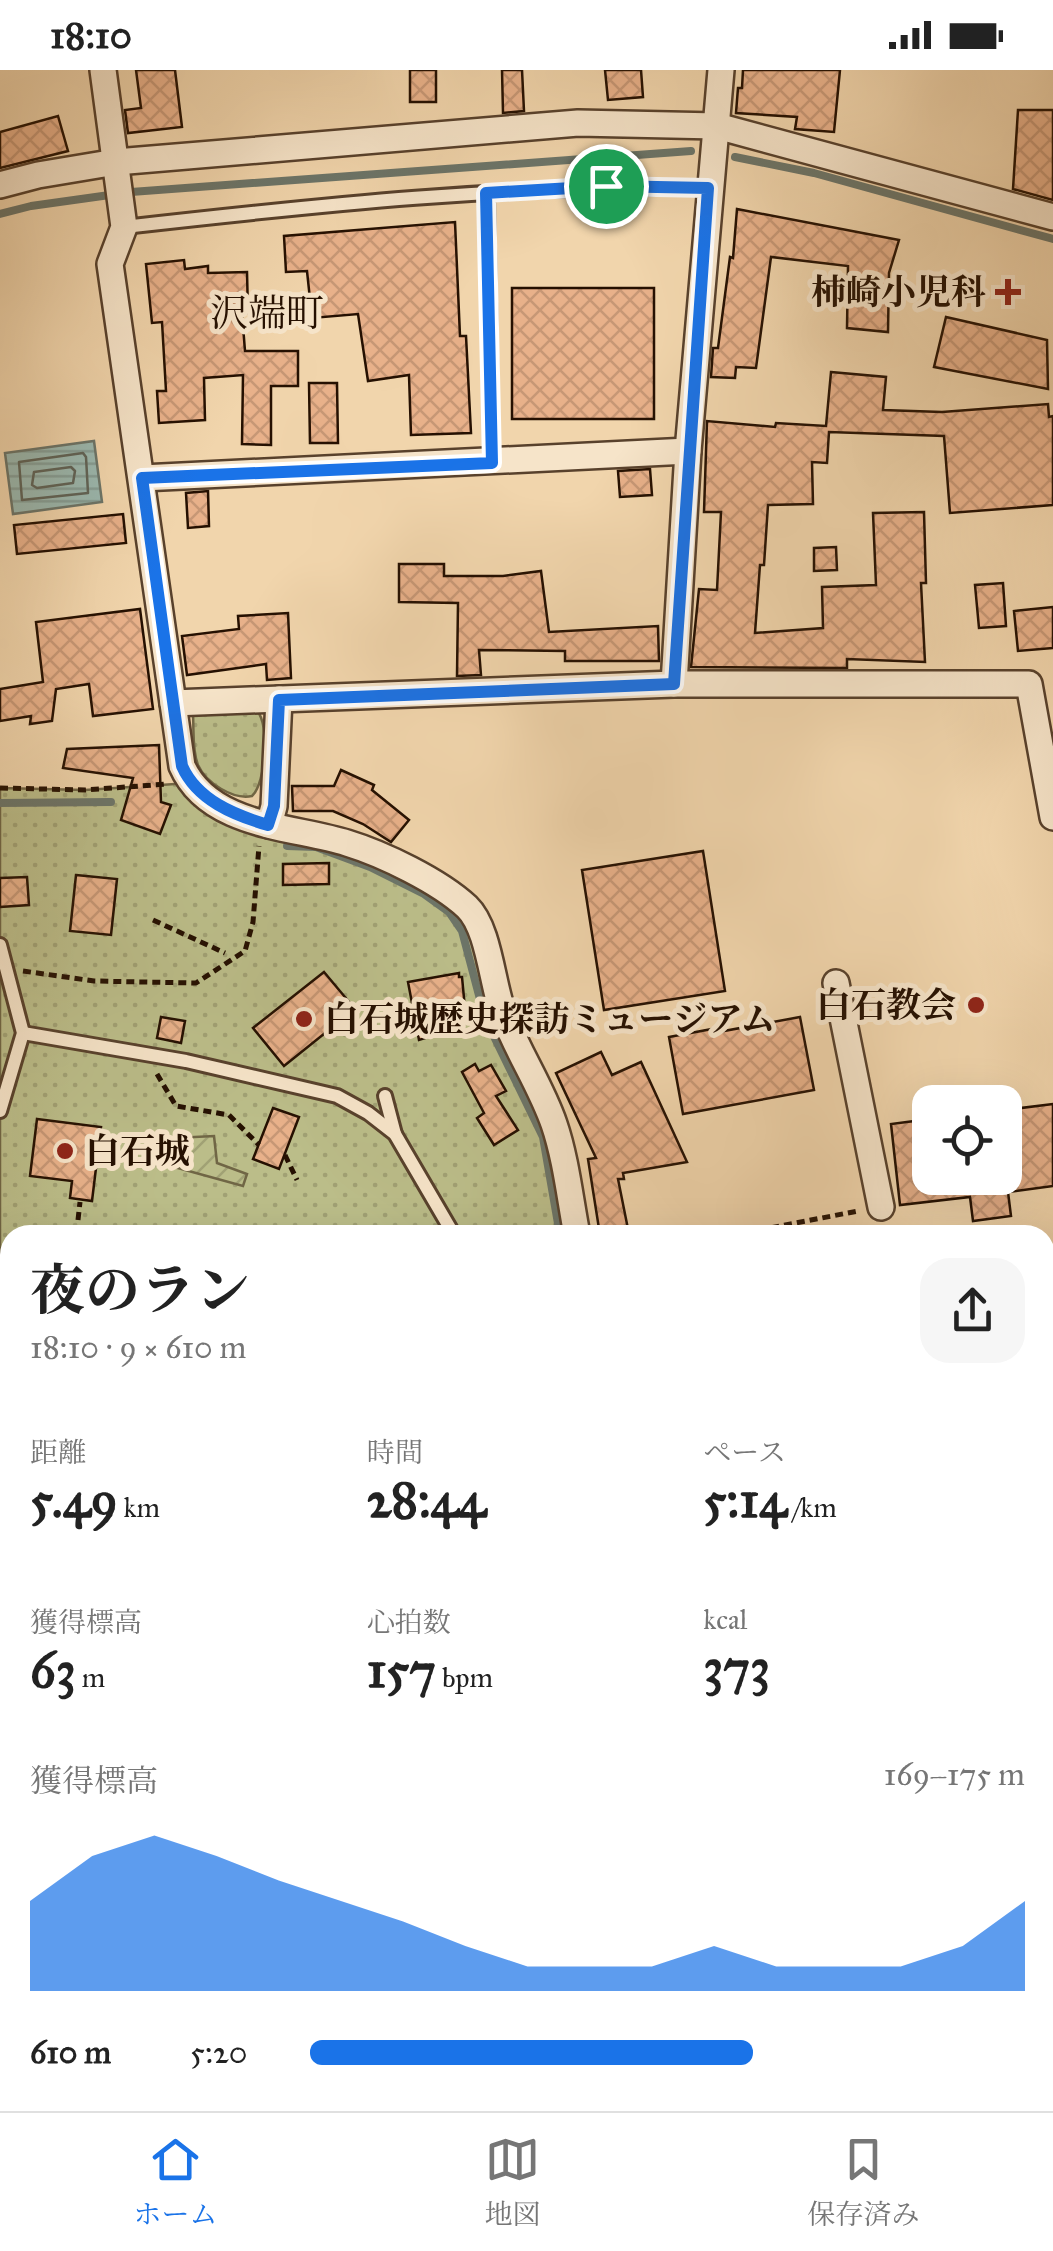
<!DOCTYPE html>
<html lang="ja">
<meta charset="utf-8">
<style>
body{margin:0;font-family:"IM FELL Great Primer","Noto Serif JP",serif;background:#f6f6f6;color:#222;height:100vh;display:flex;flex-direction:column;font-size:38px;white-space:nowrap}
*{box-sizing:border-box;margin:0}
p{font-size:32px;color:#767676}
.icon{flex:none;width:55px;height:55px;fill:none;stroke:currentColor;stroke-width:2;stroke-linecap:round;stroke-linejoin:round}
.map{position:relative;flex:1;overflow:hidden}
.panel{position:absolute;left:0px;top:1155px;width:1055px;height:888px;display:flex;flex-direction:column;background:#fff;border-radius:30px 30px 0 0;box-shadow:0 10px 40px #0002}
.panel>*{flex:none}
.controls{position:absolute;left:912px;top:1015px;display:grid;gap:20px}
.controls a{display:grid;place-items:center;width:110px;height:110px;border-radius:20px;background:#fff;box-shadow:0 10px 40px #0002;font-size:50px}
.pin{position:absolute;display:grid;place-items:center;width:85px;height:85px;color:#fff;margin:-42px;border:5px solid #fff;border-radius:50%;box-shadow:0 2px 10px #0007}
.round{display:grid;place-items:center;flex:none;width:105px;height:105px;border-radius:30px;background:#f6f6f6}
.head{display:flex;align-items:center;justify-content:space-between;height:170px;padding:0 30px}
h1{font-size:55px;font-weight:700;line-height:75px}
.stats{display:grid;grid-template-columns:repeat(3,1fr);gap:15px;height:170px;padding:10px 30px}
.stats div{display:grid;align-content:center}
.stats b{font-size:50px;font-weight:700}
.stats small{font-size:28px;font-weight:400}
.stats p{font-size:28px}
.chart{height:280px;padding:20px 30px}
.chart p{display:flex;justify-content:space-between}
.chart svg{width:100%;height:180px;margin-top:10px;fill:#1a73e8;opacity:.7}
ul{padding:0 30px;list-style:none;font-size:32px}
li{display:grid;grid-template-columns:160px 120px 1fr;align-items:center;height:75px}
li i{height:25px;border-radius:12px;background:#1a73e8}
.status{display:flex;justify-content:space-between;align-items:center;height:70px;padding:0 50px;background:#fff;direction:ltr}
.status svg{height:28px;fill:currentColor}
.tabs{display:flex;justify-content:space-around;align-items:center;height:140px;border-top:2px solid #e0e0e0;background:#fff;font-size:28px;color:#767676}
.tabs a{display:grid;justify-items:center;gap:5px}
.tabs .active{color:#1a73e8}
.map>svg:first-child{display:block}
.park{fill:url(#park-dots);stroke:#706645;stroke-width:2.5}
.garden{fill:url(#garden-furrows);stroke:#706645;stroke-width:2.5}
.water{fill:url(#water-rules);stroke:#6c7569;stroke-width:2.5}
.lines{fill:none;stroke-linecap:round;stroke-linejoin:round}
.shore{stroke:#606458;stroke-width:2.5}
.stream{stroke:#6c7569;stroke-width:8}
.building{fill:url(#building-cross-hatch);stroke:#251001;stroke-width:2.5}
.lane-casing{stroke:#58412c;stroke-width:18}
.street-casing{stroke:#58412c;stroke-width:30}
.secondary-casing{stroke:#251001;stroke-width:40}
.path{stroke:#251001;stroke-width:5;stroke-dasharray:8 5;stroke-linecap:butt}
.lane{stroke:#f6e4c9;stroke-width:12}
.street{stroke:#f6e4c9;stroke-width:25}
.secondary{stroke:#f6e4c9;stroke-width:35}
.route-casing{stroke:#fff;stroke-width:20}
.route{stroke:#1a73e8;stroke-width:12}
.poi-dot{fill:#8f2418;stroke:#f6e4c9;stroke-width:4}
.labels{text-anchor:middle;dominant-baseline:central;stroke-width:10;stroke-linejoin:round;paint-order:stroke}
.poi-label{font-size:35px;font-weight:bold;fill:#251001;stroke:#f6e4c9;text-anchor:end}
.neighbourhood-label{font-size:38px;fill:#251001;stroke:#f6e4c9}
</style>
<div class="status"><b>18:10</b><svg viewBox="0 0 49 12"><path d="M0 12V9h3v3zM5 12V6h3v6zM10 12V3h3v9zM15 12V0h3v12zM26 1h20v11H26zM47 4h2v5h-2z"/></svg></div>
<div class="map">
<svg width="1053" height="2041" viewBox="0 0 1053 2041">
<defs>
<pattern id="park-dots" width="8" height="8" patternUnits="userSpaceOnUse" patternTransform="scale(2.5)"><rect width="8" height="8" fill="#bbbd89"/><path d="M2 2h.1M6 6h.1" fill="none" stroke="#a1a174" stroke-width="1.8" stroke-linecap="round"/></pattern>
<pattern id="garden-furrows" width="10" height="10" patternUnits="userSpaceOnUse" patternTransform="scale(2.5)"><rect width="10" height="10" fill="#bbbd89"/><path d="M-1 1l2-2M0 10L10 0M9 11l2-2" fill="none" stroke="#a1a174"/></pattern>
<pattern id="water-rules" width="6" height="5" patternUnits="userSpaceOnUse" patternTransform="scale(2.5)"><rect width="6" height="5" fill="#9bb8af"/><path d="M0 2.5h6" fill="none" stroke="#859d95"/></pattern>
<pattern id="building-cross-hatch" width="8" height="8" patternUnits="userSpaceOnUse" patternTransform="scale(2.5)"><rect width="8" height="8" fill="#e8b18a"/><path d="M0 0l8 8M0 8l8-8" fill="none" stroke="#c79775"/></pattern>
</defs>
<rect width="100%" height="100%" fill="#f1d5ac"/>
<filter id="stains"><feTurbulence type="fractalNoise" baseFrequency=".002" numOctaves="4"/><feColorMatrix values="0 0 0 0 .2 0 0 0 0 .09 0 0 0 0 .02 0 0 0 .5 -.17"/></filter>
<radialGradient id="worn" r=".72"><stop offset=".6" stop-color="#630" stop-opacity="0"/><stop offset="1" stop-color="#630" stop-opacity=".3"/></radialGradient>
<g class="park">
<path d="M257,641C270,654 266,713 252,726C233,730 206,713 198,695C192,680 194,661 193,645Z"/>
<path d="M190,713L289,760L461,832L555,1054L577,1165H10V1864L0,1863V718L85,720Z"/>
</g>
<path class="garden" d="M214,1066L217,1093L247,1104L243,1116L156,1092L155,1069Z"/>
<path class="water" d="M94,371L102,432L13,444L5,383Z"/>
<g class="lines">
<g class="shore">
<path d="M83,383L86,387L88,423L22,430L19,392Z"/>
<path d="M71,397L75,401L73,413L37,418L32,415L34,402Z"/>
</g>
<g class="stream">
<path d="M735,87L814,103L1053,169"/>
<path d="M0,144L31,136L131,122L691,81"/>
<path d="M0,733L111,732"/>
<path d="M287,776L316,777L370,797L424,824L449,842L462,861L485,948L543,1067L560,1165"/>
</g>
</g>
<g class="building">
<path d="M136,0H175L182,57L128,63L125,40L141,38Z"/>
<rect x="410" y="0" width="26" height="32"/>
<path d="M502,0H522L524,41L503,43Z"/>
<path d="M605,0H641L643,27L608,30Z"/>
<path d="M743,0H840L834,62L795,59L797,47L736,43L738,18H742Z"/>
<path d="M1018,40H1053V130L1013,119Z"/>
<path d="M58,46L68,81L0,98V62Z"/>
<path d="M737,139L899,170L889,203L888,262L847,258L848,196L771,187L756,298L736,297L735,308L711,307L713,278H718L730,187L733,188Z"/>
<path d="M455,152L460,266H466L471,363L411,365L409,305L368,311L358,244L312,248L307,201L286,202L284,166Z"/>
<path d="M184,190L185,199L208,196V203L247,202L248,243H242L245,281H298V316H271V375L242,374L243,305L204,308L205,350L159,353L157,321H166L162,252L152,253L146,194Z"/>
<rect x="512" y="218" width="142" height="131"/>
<path d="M946,247L1047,270L1048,319L934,297Z"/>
<path d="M831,302L886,307L883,340L942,342L1048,334L1049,347L1053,346V435L950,443L944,366L829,362L827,393L812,392L813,434L768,435L764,495H760L755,563L823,558L822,517L876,515L873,443L924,442L926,513H921L925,592L847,589V598L691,597L699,519L717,520L721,442H704L707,351L775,357L776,353L826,356Z"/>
<path d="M309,313H337L338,373H310Z"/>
<path d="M650,399L652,425L620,427L618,401Z"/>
<path d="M208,421L209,456L188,458L186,423Z"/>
<path d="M123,444L126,473L17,484L14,455Z"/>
<path d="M836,477L837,500L814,501V478Z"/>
<path d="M399,494H444V506H503L541,501L549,562L658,556L659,591H565V581L479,580L481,605L457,606L458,533L399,532Z"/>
<path d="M1003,513L1006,556L979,558L975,515Z"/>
<path d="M1053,537V578L1018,581L1014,541Z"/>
<path d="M140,539L153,639L93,646L89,614L56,619L52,651L30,654L31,646L0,651V619L43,612L36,552Z"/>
<path d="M288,543L291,608L267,610L266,594L187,605L182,566L239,559L238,546Z"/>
<path d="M159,675L161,732L171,735L160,764L121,750L133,708L63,698L67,679Z"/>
<path d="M341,700L374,715L372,720L409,750L391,772L363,754L333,741H293L292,716H334Z"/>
<path d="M703,781L725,921L604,940L582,800Z"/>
<path d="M329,793V814L283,815V794Z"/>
<path d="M76,805L117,809L111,865L70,861Z"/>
<path d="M27,807L29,835L0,837V808Z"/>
<path d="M324,902L355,939L284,996L253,958Z"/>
<path d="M459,903V907H462L466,949L438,952L442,963L419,970L408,912Z"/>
<path d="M161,947L185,951L181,973L157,968Z"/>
<path d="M800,947L814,1020L683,1044L669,967L712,959L713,963Z"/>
<path d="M601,982L612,1005L641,992L687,1092L623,1103L624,1109H618L628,1159L600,1165L588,1089L596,1088L556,1003Z"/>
<path d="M475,994L479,1001L491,995L506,1021L496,1026L518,1060L494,1075L477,1048L484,1043L462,1002Z"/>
<path d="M1053,1034V1116L1008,1122L1011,1146L973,1151L970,1127L900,1135L891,1054L930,1049V1108H1005V1040Z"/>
<path d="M273,1038L299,1047L279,1099L253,1089Z"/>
<path d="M37,1049L101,1057L92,1131L70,1128L72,1111L30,1106Z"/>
</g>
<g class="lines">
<g class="lane-casing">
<g id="lane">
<path d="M487,123L492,393"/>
<path d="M124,157C318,135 513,114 708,118"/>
<path d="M0,875L23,963L0,1041"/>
<path d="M23,963L186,991L337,1026L368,1043L395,1064L454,1165"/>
<path d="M385,1026L395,1064"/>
<path d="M0,1953H10"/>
</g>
</g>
<g class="street-casing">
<g id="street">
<path d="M103,0L124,157L110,194L182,696C209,757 292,756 347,773C383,784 439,811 467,837C489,858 492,914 503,943C517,981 541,1016 554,1054C566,1089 570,1129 577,1165"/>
<path d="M0,115L38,105L116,92L578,53L717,56L1053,147"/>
<path d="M142,408L688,381"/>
<path d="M674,614L688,381L721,0"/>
<path d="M173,633L674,614H1029L1053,747"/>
<path d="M269,755L274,736L279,629"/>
<path d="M836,913L881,1137"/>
<path d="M378,2041L380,2032"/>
</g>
</g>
<g class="secondary-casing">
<g id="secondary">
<path d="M1045,1703L1053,1701"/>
<path d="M0,1901L10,1902"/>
</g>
</g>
<g class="path">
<path d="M0,718L85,720L167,714"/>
<path d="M153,850L225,883"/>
<path d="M23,901L94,911L196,913L245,881L253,852L259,776"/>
<path d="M157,1004L176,1036L229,1045L259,1075"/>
<path d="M285,1085L297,1110"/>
<path d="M78,1150L80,1132"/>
<path d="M733,1165L858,1141"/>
<path d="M0,1386L10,1388"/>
</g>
<use href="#lane" class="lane"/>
<use href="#street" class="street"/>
<use href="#secondary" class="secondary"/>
</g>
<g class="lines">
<g class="route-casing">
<path id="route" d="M606,116L708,118L674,614L279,630L274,736L268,755C234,745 197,730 182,696L142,408L492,393L486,123Z"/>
</g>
<use href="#route" class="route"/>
</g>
<g class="poi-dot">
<path d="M1003 207h10v10h10v10h-10v10h-10v-10h-10v-10h10z"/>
<circle cx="976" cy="935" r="10"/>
<circle cx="304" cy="949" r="10"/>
<circle cx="65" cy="1081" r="10"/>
</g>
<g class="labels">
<g class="poi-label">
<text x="986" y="222">柿崎小児科</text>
<text x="956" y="935">白石教会</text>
<text x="324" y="949" text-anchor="start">白石城歴史探訪ミュージアム</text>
<text x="85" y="1081" text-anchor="start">白石城</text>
</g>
<g class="neighbourhood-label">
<text x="267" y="243">沢端町</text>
</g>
</g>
<rect width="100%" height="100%" filter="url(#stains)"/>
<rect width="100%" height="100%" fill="url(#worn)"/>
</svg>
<div class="controls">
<a><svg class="icon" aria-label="locate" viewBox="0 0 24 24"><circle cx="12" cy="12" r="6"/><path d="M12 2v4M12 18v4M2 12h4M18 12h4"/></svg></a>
</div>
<div class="pin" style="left:606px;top:116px;background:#1e9e55"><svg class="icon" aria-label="arrive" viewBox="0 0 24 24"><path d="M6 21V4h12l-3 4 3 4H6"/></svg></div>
<section class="panel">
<div class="head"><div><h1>夜のラン</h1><p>18:10 · 9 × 610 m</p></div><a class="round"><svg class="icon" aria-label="share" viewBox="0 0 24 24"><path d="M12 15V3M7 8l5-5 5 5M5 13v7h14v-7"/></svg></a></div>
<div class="stats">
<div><p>距離</p><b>5.49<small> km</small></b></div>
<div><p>時間</p><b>28:44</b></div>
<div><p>ペース</p><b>5:14<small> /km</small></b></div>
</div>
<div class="stats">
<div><p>獲得標高</p><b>63<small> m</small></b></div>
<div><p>心拍数</p><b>157<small> bpm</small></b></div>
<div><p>kcal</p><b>373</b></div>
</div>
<div class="chart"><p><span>獲得標高</span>169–175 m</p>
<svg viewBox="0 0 160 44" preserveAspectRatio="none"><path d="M0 44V22L10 11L20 6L30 11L40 17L50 22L60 27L70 33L80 38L90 38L100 38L110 33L120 38L130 38L140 38L150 33L160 22V44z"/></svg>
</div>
<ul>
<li><b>610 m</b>5:20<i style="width:62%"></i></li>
</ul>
</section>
</div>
<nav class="tabs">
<a class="active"><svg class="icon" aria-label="home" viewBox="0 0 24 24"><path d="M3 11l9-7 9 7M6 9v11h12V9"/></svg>ホーム</a>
<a><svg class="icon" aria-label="map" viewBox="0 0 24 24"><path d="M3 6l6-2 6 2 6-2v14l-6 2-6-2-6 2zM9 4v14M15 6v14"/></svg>地図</a>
<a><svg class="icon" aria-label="saved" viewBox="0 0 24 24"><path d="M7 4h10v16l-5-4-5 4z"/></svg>保存済み</a>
</nav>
